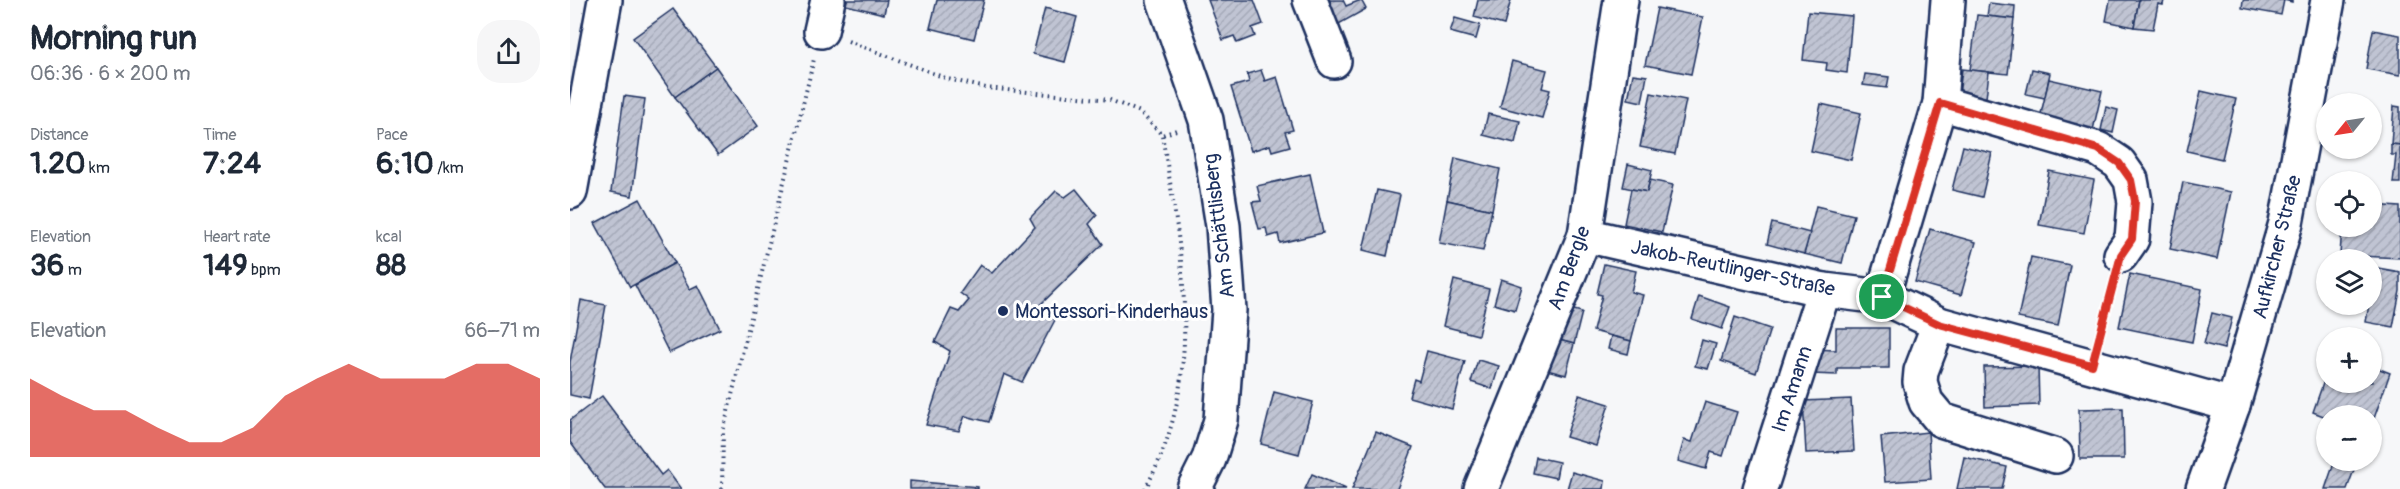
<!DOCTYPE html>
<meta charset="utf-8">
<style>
body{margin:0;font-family:Pangolin,sans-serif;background:#f6f6f7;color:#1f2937;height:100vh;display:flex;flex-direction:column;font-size:22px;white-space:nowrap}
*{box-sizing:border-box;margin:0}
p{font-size:20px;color:#747a83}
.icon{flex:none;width:33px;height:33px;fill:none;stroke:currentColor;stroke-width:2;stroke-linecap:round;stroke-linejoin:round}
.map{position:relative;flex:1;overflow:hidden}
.sheet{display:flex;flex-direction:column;background:#fff;width:570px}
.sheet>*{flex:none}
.needle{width:39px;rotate:240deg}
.tools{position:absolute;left:1746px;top:93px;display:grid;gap:12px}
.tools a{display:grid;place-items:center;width:66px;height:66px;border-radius:50%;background:#fff;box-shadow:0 2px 4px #0004;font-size:30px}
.pin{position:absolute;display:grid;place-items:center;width:51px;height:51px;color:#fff;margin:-26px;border:3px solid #fff;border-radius:50%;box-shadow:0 2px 6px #0007}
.round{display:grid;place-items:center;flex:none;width:63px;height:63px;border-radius:24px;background:#f6f6f7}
.summary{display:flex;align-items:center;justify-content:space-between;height:102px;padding:0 30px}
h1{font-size:33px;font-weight:800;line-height:45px}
.figures{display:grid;grid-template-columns:repeat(3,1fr);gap:9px;height:102px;padding:6px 30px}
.figures div{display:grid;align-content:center}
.figures b{font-size:30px;font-weight:800}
.figures small{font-size:16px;font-weight:400}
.figures p{font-size:16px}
.chart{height:168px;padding:12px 30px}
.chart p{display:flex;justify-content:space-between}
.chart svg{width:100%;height:108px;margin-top:6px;fill:#d93025;opacity:.7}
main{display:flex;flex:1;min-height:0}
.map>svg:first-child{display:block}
.building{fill:url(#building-hatch);stroke:#1b2f5e;stroke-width:1.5}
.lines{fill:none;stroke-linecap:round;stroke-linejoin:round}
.minor-casing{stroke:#1b2f5e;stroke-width:38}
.path{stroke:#1b2f5e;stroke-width:4;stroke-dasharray:1.5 4.5;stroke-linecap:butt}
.minor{stroke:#fff;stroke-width:33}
.route-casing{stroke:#fff;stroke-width:12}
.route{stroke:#d93025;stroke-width:8}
.poi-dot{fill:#1b2f5e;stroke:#fff;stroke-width:2}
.labels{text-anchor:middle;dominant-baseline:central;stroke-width:6;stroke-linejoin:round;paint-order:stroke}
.street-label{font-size:20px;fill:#1b2f5e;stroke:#fff}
.poi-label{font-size:20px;fill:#1b2f5e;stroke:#fff;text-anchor:start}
</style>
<main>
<section class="sheet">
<div class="summary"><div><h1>Morning run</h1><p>06:36 · 6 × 200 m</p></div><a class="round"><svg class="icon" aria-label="share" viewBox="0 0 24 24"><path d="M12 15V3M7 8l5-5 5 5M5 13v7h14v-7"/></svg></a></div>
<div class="figures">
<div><p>Distance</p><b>1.20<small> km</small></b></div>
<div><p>Time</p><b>7:24</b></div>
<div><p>Pace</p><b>6:10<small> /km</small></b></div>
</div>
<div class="figures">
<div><p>Elevation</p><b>36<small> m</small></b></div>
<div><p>Heart rate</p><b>149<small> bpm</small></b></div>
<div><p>kcal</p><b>88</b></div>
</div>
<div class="chart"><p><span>Elevation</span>66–71 m</p>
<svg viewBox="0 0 160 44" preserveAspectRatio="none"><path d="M0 44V12L10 19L20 25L30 25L40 32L50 38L60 38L70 32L80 19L90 12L100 6L110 12L120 12L130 12L140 6L150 6L160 12V44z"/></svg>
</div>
</section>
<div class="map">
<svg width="1830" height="489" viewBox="0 0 1830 489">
<defs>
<pattern id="building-hatch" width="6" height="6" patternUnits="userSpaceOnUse" patternTransform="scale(1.5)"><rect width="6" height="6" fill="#c0c4d3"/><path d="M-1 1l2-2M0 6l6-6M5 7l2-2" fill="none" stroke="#a4a9b8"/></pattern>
</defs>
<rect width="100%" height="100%" fill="#f6f7f9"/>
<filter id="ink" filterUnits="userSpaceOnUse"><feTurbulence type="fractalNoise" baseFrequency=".0167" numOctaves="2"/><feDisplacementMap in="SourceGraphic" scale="12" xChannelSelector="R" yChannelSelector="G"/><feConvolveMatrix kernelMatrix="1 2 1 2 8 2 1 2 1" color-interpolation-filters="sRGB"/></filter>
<g filter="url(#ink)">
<g class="building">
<path d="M277,0H317L314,14L276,5Z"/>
<path d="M367,0H414L404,39L360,28Z"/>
<path d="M638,0H684L693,24L682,28L685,36L667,43L664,36L653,40Z"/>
<path d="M758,0H773L776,6L791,0L796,9L767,25Z"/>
<path d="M908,0H941L934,25L904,17Z"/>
<path d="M1540,0H1569L1564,27L1536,21Z"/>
<path d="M1569,0H1594L1593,5L1588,4L1583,29L1564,27Z"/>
<path d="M1673,0H1722V2L1714,0L1711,15L1672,8Z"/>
<path d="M1419,3L1445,6L1444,19L1417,16Z"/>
<path d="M475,8L507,17L495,62L463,54Z"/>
<path d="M1087,8L1133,17L1121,74L1075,65Z"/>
<path d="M103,9L146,67L105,97L63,38Z"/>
<path d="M1238,12L1282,16L1277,73L1256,70L1257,63L1233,60Z"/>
<path d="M1407,15L1444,19L1438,74L1400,70Z"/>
<path d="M885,18L910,25L906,39L880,32Z"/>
<path d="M1803,30L1830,35V75L1796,69Z"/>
<path d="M942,61L977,70L972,88L980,90L972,118L930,107Z"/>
<path d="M146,67L188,126L148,155L105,97Z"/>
<path d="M1392,69L1419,72L1416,98L1389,95Z"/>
<path d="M1462,69L1480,73L1475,98L1456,94Z"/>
<path d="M691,70L695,81L707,77L723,130L715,132L720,146L702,151L700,145L681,151L661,87L679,82L677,74Z"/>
<path d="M1063,74L1077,76L1072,102L1058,99Z"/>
<path d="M1295,74L1319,77L1317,88L1293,85Z"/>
<path d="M1479,79L1532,91L1523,130L1470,118Z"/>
<path d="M1631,91L1666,99L1652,159L1617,151Z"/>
<path d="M1081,93L1116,100L1105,154L1070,147Z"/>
<path d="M54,96L75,99L62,196L41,192Z"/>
<path d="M1251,104L1291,113L1281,160L1241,151Z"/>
<path d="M1824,106L1830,107V145L1821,144Z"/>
<path d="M1536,107L1548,110L1543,133L1531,130Z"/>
<path d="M918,114L950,121L945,143L913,135Z"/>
<path d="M1821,144L1830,145V183H1823L1826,155H1821Z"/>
<path d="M1393,146L1422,153L1412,197L1382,190Z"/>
<path d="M885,158L930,169L922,210L877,200Z"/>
<path d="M1058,164L1082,170L1077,192L1053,187Z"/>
<path d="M1479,171L1524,180L1514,233L1469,225Z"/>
<path d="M740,174L753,233L710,243L708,234L698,237L696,228L689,229L682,202L691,201L687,186Z"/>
<path d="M1080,180L1103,185L1092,232L1054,224L1061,189L1077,192Z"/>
<path d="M1613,182L1661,192L1647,259L1600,249Z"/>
<path d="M506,189L527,215L519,224L533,244L469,306L485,320L452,382L434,374L419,422L395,416L389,431L356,425L380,351L365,342L381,309L389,312L399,300L390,293L410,265L422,273L465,227L460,218L486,191L495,197Z"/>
<path d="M807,190L830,195L817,256L793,250Z"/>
<path d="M70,199L105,263L60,287L25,223Z"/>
<path d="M877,200L922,210L913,251L869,243Z"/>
<path d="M1802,205L1830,207V258L1770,255L1772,226H1802Z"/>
<path d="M1246,206L1284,215L1272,263L1234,254Z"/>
<path d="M1202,223L1240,233L1234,254L1197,244Z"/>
<path d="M1360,229L1406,242L1391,295L1345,282Z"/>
<path d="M1461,257L1500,265L1488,326L1448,318Z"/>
<path d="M105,263L120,289L128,285L150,329L99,353L65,285Z"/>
<path d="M1034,264L1066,271L1061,292L1073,295L1061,341L1023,331L1032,295L1027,294Z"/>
<path d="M1802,267L1830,272V291L1823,327L1796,322L1799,304H1802Z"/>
<path d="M1560,274L1632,289L1622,342L1549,327Z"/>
<path d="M931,279L952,286L945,310L924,304Z"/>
<path d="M884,280L919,289L908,335L873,326Z"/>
<path d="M1129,296L1160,307L1152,329L1122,319Z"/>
<path d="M11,300L36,305L19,399L0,395V362Z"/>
<path d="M992,307L1012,312L1004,344L985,339Z"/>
<path d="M1642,313L1662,318L1654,349L1634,344Z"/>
<path d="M1165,317L1200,329L1186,373L1151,361Z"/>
<path d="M1266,328H1319V368H1267V375L1242,374V349L1266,350Z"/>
<path d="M1041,336L1061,341L1058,354L1038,349Z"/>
<path d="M985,339L1004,344L996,375L977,370Z"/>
<path d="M1132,340L1146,344L1138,369L1125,366Z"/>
<path d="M857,351L895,361L882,409L839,397L844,379L849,381Z"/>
<path d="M908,360L929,366L922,389L901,382Z"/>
<path d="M1468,366L1469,405L1415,407L1414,367Z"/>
<path d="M1802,366L1820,373L1802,424V416L1756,417L1743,412L1756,375V382H1802Z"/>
<path d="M704,392L743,402L729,454L691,444Z"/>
<path d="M1009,395L1039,404L1026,446L996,437Z"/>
<path d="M32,396L91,475L97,470L111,489H35L0,442V420Z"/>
<path d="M1281,399L1284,451L1236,453L1233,401Z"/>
<path d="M1135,402L1167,412L1153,456L1141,452L1136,469L1108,461L1114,440L1122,442Z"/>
<path d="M1553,408L1554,459H1510L1509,409Z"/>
<path d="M806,432L843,447L827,489H782Z"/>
<path d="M1358,432L1361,479L1315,482L1311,437Z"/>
<path d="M966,457L989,462L986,478L963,473Z"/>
<path d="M1394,457L1437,467L1432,489H1387Z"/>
<path d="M1764,463L1784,470L1777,489H1755Z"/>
<path d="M1002,472L1035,481L1034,489H997Z"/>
<path d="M742,474L776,489H735Z"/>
<path d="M340,481L408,487V489H340Z"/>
</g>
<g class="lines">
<g class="minor-casing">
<g id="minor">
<path d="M594,0L636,120L653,226L659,310L651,420L639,459L624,489"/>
<path d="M740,0L764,61"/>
<path d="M1378,0L1370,103L1312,297L1369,324L1663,405"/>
<path d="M251,31L258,0"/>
<path d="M1370,103L1528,149L1549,163L1561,180L1565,202L1562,239L1551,255"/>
<path d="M0,192L35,0"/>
<path d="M1015,235L1254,290L1312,297"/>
<path d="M1369,324L1351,371L1350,382L1356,402L1371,420L1486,456"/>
<path d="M911,489L1015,235L1051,0"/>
<path d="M1190,489L1254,290"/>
<path d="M1633,489L1663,405L1716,223L1758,0"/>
</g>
</g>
<g class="path">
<path d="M278,41L378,79L416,88L540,100L570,112L592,135L609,129"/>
<path d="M1529,338L1544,281"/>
<path d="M152,489L153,432L244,59"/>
<path d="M575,489C637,379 612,252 592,135"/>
</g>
<use href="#minor" class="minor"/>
</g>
</g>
<g class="lines" filter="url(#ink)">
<g class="route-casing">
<path id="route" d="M1370,103L1528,149L1549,163L1561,180L1565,201L1562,239L1551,255L1522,365L1369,324L1312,297Z"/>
</g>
<use href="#route" class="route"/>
</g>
<circle class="poi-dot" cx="433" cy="311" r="6"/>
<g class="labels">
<g class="street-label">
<text transform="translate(649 226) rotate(-97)">Am Schättlisberg</text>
<text transform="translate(1707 247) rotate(-76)">Aufkircher Straße</text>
<text transform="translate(999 268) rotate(-70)">Am Bergle</text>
<text transform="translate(1163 268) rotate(12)">Jakob-Reutlinger-Straße</text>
<text transform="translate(1222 389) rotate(-72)">Im Amann</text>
</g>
<g class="poi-label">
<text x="445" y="311">Montessori-Kinderhaus</text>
</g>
</g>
</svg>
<div class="tools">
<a><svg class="needle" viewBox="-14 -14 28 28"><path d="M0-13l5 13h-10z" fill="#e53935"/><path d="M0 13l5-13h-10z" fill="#747a83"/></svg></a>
<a><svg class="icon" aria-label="locate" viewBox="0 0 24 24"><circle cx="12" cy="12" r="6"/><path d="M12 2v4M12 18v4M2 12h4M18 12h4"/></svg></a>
<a><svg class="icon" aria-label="layers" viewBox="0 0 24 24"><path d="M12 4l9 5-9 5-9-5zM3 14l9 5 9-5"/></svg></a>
<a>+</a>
<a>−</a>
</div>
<div class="pin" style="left:1312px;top:297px;background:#1e9e55"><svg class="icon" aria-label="arrive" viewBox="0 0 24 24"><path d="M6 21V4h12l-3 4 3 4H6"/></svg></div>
</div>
</main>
